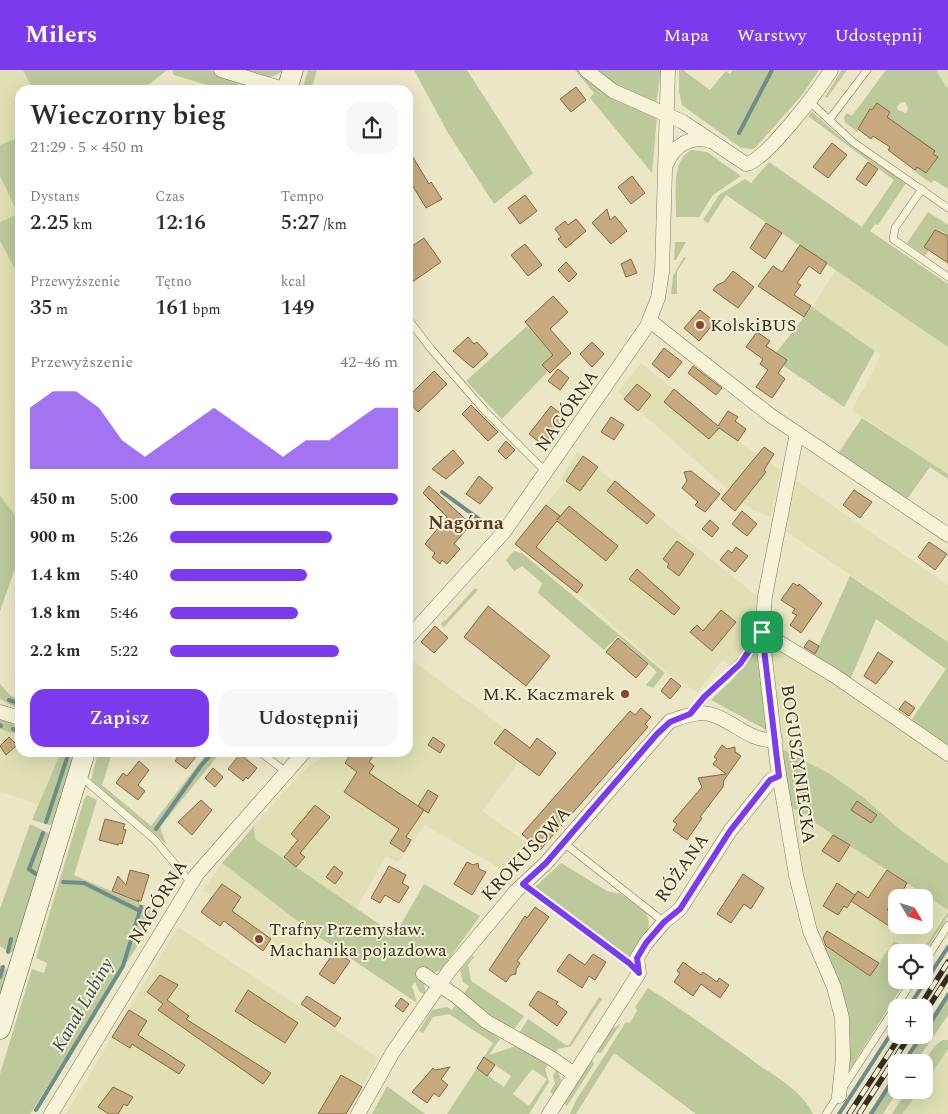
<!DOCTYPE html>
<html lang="pl">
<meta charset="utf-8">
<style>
body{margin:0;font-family:Spectral,serif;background:#f7f7f7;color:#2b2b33;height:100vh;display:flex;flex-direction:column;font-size:19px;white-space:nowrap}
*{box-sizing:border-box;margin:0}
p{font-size:16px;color:#7c7c81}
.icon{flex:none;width:28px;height:28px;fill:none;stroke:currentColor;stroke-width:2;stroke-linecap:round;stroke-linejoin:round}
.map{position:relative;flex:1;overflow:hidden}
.sheet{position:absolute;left:15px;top:15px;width:398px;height:672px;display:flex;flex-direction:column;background:#fff;border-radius:15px;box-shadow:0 5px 20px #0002}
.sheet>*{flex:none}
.needle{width:32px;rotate:128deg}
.tools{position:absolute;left:888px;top:819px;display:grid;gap:10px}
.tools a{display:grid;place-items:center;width:45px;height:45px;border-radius:10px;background:#fff;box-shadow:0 5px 20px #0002;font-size:25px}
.pin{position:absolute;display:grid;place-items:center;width:42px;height:42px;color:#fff;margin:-21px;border-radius:10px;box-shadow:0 2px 8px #0006}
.round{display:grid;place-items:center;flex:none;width:52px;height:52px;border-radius:15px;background:#f7f7f7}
.summary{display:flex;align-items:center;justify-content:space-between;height:85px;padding:0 15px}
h1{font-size:28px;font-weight:600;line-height:38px}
.figures{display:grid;grid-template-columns:repeat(3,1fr);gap:8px;height:85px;padding:5px 15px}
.figures div{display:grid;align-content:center}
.figures b{font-size:21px;font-weight:600}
.figures small{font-size:14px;font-weight:400}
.figures p{font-size:14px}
.chart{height:140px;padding:10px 15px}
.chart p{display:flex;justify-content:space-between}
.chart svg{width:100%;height:90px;margin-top:5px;fill:#7c3aed;opacity:.7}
.button{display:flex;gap:10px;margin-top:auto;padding:10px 15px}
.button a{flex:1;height:58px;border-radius:15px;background:#7c3aed;color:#fff;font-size:20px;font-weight:600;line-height:58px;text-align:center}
.button a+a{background:#f7f7f7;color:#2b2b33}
ul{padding:0 15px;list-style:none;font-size:16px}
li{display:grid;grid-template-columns:80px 60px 1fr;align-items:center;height:38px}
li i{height:12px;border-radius:6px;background:#7c3aed}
header{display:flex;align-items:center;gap:30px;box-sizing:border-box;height:70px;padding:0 25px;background:#7c3aed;color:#fff}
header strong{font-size:24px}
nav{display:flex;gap:28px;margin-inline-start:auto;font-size:18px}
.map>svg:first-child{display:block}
.farmland{fill:#e0e0b4;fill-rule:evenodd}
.green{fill:#bbc99b;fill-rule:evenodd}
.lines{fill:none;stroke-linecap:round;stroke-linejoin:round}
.stream{stroke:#6e8d8a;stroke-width:4}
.building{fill:#c7a97f;stroke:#836844}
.lane-casing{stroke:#85795d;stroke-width:8}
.street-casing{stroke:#85795d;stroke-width:15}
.secondary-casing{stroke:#675a40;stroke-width:21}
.lane{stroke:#f6f3d9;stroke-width:7}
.street{stroke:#f6f3d9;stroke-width:14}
.secondary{stroke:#f6f3d9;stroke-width:20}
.rail-casing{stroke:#362f20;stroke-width:5.5}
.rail{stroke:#f3f0d5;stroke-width:4;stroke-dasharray:11;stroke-linecap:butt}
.route-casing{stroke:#fff;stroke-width:10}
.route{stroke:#7c3aed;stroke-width:6}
.poi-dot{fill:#904131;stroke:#f3f0d5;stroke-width:2}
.labels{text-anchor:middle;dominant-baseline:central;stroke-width:4;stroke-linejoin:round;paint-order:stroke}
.poi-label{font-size:18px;fill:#362f20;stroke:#f3f0d5;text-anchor:start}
.street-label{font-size:18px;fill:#362f20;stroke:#f3f0d5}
.neighbourhood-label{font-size:19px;font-weight:bold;fill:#603a22;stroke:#f3f0d5}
.water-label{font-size:19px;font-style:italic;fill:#305155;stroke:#f3f0d5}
</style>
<header>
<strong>Milers</strong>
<nav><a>Mapa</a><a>Warstwy</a><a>Udostępnij</a></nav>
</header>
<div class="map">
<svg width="948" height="1044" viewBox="0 0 948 1044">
<rect width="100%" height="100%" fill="#ebe6c6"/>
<g class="farmland">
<path d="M0,0H23L33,20H20V67L0,75Z"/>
<path d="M936,0H948V16L946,17Z"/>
<path d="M0,106L18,144L0,152Z"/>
<path d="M0,171L20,208V452L0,425Z"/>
<path d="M837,199L948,277V404L852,340L881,285L812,237Z"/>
<path d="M641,293L690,332V334L719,358L781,400L771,447L752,439L741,431L618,322Z"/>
<path d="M577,382L757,526L753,569L741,588L731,597L722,590L698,623L670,605L577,523L515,474L564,412L561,409Z"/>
<path d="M795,410L948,515V572L784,460Z"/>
<path d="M767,573H775L948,686V794L903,762L864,728L830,704L780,678L776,618Z"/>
<path d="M408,587L530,677L482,741L539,781L511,805L425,755L398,792L386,786L356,839L255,769L254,756L298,706L327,683L408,682Z"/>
<path d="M0,659L20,666V682L60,684L38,735L0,721Z"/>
<path d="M791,737L948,840L921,882H913L894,871L870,906L820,873L797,789ZM896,828H924V855H896Z"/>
<path d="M222,793L316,865L297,888L203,820Z"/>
<path d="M178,857L378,988L346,1044H66Z"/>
<path d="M948,979V1044H902L920,1020H924V1014Z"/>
</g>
<g class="green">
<path d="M23,0H167L142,20H33Z"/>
<path d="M172,0H209L259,15L264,20H239L241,13L239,12L237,20H224L174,5Z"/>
<path d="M234,0H283C269,14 250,5 234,0Z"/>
<path d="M308,0H317L311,20H302Z"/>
<path d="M414,0H467L533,103L494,134L448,63Z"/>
<path d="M575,0H580L657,47L652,103L590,28L594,23Z"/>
<path d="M593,0H661L656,35L639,29Z"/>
<path d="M679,0H683L710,20L726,1L730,4L733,0H819L802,25L756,77L752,79L741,78L682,35L679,22Z"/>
<path d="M842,0H847L827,28L825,27Z"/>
<path d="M886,0H936L946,17L948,16V119L934,110L931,113L914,101L917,97L926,103L938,87L885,50L890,42L878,33L872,40L870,39L857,62L845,52L844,47L847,43L852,46ZM905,32L908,38L906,43L898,40L897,37L900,33Z"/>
<path d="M812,42L846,72L906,113L878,155L875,154L870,161L948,214V277L726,125L708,153L703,150L719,125L745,109L751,113L769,92L862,157L894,110L808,46Z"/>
<path d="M20,67V208L0,171V152L18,144L0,106V75Z"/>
<path d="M692,80L707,82L741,106L713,125L699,147H676C677,126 670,89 692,80Z"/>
<path d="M928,142L948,155V166L942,161L940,164L935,161L924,176L929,180L925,186L907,173Z"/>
<path d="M675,172H686L676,190H674Z"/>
<path d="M684,187L686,188L677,201V224H671L673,206Z"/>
<path d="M812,237L875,281L844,337L772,288Z"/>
<path d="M527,256L558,291L502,349L466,311Z"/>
<path d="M862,348L948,404V409L930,397L905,432L837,385Z"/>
<path d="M0,425L20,452V484L0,541Z"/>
<path d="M514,481L522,483L665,603L653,618L646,615L657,602L618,566L604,580L538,523L542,513L522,496L514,501L506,490Z"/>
<path d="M850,506L948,572V679L910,652L946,599L876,549L850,610L813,588Z"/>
<path d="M475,518L478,520L443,558L441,553L446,550Z"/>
<path d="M756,577L759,582L768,661L711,630L734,608Z"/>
<path d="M0,614L11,626L20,629V640L0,629Z"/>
<path d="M0,649L20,656V666L0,659Z"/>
<path d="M780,678L830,704L864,728L903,762L948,794V840L791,737Z"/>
<path d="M58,683H75L54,754L49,755L32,750L60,684Z"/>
<path d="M98,683H112L102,715L151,756L207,683H220L160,757L166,774L91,710Z"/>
<path d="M87,725L97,730L74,805L159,842L30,1044H0V1004L32,899L44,903L47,893L36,888L84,730Z"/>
<path d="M30,754L51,764L17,880L10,883L0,876V839Z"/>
<path d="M254,756L255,769L395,865L424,814L480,846L441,900L432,903L424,912L426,926L419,921L415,912L412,916L417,933L316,865L222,793Z"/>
<path d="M561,793L607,821L621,824L646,842L649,852L648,861L635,887H627L534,818Z"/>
<path d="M948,842V846L924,883L921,882Z"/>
<path d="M894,871L913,882H896V910H906L845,1007L847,982L820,873L870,906Z"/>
<path d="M473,885L474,887L468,895L471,911L524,946L514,959L507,961L462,926L469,916L463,912L460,900Z"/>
<path d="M0,895L10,903L0,934Z"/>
<path d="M648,918C685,942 721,967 756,993C776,1007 802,1021 813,1044H696L614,983L576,1044H570L575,1032L626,952L630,953L637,941L635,937Z"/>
<path d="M948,921V945L916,992H902L919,965H924V958Z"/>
<path d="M599,927L602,929L571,976L558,979L555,984L517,966L528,949L566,975H569Z"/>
<path d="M458,932L500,969L489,985L516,976L549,993L545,999L549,1012L529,1044H447L477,998L504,1017L511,1006L484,987L493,973L449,944L433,947L423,963L419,961L432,940L447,937L452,940ZM532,999L547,1009L529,1036L513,1024Z"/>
<path d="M621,953L601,983L595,982L608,962Z"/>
<path d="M943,970H948V979L924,1014C924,997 926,980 943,970Z"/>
<path d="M591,989L594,994L567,1036L563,1033Z"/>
<path d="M557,999L561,1010L554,1025L550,1022L555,1013L553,1005Z"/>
<path d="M896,1001L898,1020L883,1044H868Z"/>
<path d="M387,1016L425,1044H372Z"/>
<path d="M907,1020H920L902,1044H892Z"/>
</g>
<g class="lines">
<g class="stream">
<path d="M739,63L772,0"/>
<path d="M442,422L490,457"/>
<path d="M9,630L20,634"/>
<path d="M0,655L1,656"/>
<path d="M13,659L20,661"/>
<path d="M46,752L69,682"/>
<path d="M156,759L200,697L213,682"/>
<path d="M36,804L29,799L43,763"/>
<path d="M63,812L84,813L140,841"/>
<path d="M8,882L11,869"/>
<path d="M0,907L3,897"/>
<path d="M908,938L948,877"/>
<path d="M924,963L948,925"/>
<path d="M904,992L922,965"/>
<path d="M36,1040L123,896L141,837"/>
<path d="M839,1044L896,956"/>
<path d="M871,1044L896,1005"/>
</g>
</g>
<g class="building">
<path d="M576,17L586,30L571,42L560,29Z"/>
<path d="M877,33L890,42L887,47L935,81L933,84L938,87L926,103L917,97L915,100L888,80L890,77L873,66L871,69L858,59L870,39L872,40Z"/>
<path d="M832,73L847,85L828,108L813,97Z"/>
<path d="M408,79L429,114L431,112L442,129L426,138L408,108Z"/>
<path d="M868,92L878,99L866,116L856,109Z"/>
<path d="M632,106L645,123L631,134L618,117Z"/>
<path d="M525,125L537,141L520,154L508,138Z"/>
<path d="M607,139L610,150L615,146L627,161L611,174L592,153Z"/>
<path d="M576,149L586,161L566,178L558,169L561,167L555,159L565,151L568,155Z"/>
<path d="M766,153L782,163L765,189L750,178Z"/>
<path d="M935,160L948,166V193L924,177Z"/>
<path d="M424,168L441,192L408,215V179Z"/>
<path d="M525,174L542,195L528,206L511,185Z"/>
<path d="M800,175L827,193L820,204L809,196L797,213L801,215L794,225L811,236L804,247L758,216L773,196L782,202Z"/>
<path d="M631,189L637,203L626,207L621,194Z"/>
<path d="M566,192L577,204L569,212L558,200Z"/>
<path d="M733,201L754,217L738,238L713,220L717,215L724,212Z"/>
<path d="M553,226L568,242L550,259L571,283L550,303L542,295L553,285L525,252Z"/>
<path d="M700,240L715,252L699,271L684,258Z"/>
<path d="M757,262L770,271L766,276L787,290L778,303L785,309L772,328L756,317L768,300L760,294L763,289L746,277Z"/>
<path d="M468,267L474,274L477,272L488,284L473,298L453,281Z"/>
<path d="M592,272L604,284L592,297L580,284Z"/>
<path d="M664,278L682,292L669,308L652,294Z"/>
<path d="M693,296L722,318L716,325L688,303Z"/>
<path d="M558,299L569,308L560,320L548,311Z"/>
<path d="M434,301L447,314L418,342L408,331V327Z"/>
<path d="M637,314L651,325L638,341L624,329Z"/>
<path d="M674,319L718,356L728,341L738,347L735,351L746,359L738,371L719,358L709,369L664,332Z"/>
<path d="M471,335L498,362L488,371L462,344Z"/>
<path d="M551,336L565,347L543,375L529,364Z"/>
<path d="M611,347L624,355L614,370L601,362Z"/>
<path d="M506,371L515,380L506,389L498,381Z"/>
<path d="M764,377L774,384L764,400L766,402L735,441L721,429Z"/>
<path d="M453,380L464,393L446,409L432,399Z"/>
<path d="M583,386L598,397L580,421L566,411Z"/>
<path d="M691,401L720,424L705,442L695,435L698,432L682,418L687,411L684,402Z"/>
<path d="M479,406L493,418L480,434L466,424Z"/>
<path d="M615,411L655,445L647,454L607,421Z"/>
<path d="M429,416L471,454L454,474L460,479L447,494L442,490L440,494L432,487L435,483L425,474L447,447L423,423Z"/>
<path d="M854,420L872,432L860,448L843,435Z"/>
<path d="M546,435L560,446L557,450L569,436L618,476L606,491L557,451L536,477L583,515L577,523L515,474Z"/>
<path d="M742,441L757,454L747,466L732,454Z"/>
<path d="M710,450L719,458L712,467L702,459Z"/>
<path d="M677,471L694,484L679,506L667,497L669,494L663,489Z"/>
<path d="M929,472L947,484L935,500L918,487Z"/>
<path d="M736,477L748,486L735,502L720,490L728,480L732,483Z"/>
<path d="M637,499L680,538L674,545L629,509Z"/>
<path d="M793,513L798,516L799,514L822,533L801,563L790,555L797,545L792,543L795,539L781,530Z"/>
<path d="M488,536L550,586L526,616L464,567Z"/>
<path d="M721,540L736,552L712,581L690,562L697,555L703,561Z"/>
<path d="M435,556L448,568L434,583L421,572Z"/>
<path d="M618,568L648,594L636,608L606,582Z"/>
<path d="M809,570L819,576L815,584L804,577Z"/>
<path d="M878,582L893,592L876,614L864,606Z"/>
<path d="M671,608L681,616L670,629L661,621Z"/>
<path d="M905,631L915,638L909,646L899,639Z"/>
<path d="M641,638L651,647L645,654L648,657L540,780L522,764L630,641L635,645Z"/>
<path d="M505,659L530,678L537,668L556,683L539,706L494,673Z"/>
<path d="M9,667L17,675L6,685L0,676Z"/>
<path d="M433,667L445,675L440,683L428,675Z"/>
<path d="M722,675L727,679L735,677V682L741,686L724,710L723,717L700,747L702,748L687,770L673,760L677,754L673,751L702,717L698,708L726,704L713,694L717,689L714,687Z"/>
<path d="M182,682H200L186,699L175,691Z"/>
<path d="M352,682H376L369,692L374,696L369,703L418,736L428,720L438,726L428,743L418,736L424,740L406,767L411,770L404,782L390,773L399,759L344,722L357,702L345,693Z"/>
<path d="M240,684L257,698L248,709L246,707L243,711L228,699Z"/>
<path d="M139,691L149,700L138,715L145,721L138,730L116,713L123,703L127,706Z"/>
<path d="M213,698L223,707L215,717L205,708Z"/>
<path d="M201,730L212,740L192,765L178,752Z"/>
<path d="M857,731L877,745L871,753L851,740Z"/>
<path d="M315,735L330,747L300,783L305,787L296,797L284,787L298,770L291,764Z"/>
<path d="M105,749L125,754L123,759L126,760L122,774L119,773L118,775L99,770Z"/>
<path d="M833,765L850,775L839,792L822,781Z"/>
<path d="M467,792L473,795L478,793L479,799L486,802L472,825L454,814Z"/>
<path d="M334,796L343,803L335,814L326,807Z"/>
<path d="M389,796L406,805L402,813L409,817L399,833L385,825L380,833L371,828Z"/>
<path d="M130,800L149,805L141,831L137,830L139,832L112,821L118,806L126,815Z"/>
<path d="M887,800L907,813L902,822L899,820L887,840L896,845L889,856L851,831L858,821L868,828Z"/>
<path d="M743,804L764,818L751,839L744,834L731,853L717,844Z"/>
<path d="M837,813L855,825L847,838L844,836L838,845L823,836Z"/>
<path d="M222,814L241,827L232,841L271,869L263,881L224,851L220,856L201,842Z"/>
<path d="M535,837L549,847L517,891L520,893L516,899V904L511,905L506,912L489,900L525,846L527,848Z"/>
<path d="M827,861L879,893L870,906L826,876L823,868Z"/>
<path d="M335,881L350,891L334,914L319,904Z"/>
<path d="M569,884L585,895L593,884L606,892L595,910L589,906L582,918L557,901Z"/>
<path d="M683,892L701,905L703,902L717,912L719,908L729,915L720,928L701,914L693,926L674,912L680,903L677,901Z"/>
<path d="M160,905L178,915L167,930L189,946L186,949L271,1003L263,1014L158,940L163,934L147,922Z"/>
<path d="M248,920L298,953L285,973L235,941Z"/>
<path d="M538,921L558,932L556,934L567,942L557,956L529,935Z"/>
<path d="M307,926L341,948L335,957L301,934Z"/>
<path d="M401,928L409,934L403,942L395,936Z"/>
<path d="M129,940L147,951L138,965L185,995L179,1004L132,974L130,978L112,967Z"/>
<path d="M484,987L495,995L487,1006L477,998Z"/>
<path d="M450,997L441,1009L448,1015L439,1027L434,1023L427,1033L412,1022L433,998L435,1000Z"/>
<path d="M341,1005L362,1017L346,1044H318Z"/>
<path d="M113,1017L133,1027L127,1036L124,1034L118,1044H109L98,1037Z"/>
</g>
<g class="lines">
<g class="lane-casing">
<g id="lane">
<path d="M809,31L853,72L948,138"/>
<path d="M829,50L867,0"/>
<path d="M922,119L895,158L893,169L948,207"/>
<path d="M408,249L431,279L485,341L546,402"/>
<path d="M691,644C713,616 742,595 761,564"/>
<path d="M260,682L286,702"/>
<path d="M80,706L154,769L191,813"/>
<path d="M564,773L664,852"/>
<path d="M523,814L629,893L637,901"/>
<path d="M924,893L948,855"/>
<path d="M826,1044L913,910"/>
</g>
</g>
<g class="street-casing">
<g id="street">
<path d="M221,0L287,20"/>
<path d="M586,0L613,21L683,52L746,94C764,93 820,18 831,0"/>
<path d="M667,93C674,75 692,65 710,71"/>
<path d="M650,251L770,345L948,465"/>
<path d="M797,363L765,526L762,562L777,692L796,805L810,861L834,917L842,948L843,988L839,1026"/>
<path d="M762,562L835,606L948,684"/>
<path d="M408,568L504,462L647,256L658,228L662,202L668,0"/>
<path d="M0,642L20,648"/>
<path d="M423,904L456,926L487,952L551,988L574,1004"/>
<path d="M51,1044L197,804L304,682"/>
<path d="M358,1044L393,982L449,901L516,821L546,793L670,651C683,647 699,640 713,645C735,652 750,672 775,670"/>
<path d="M549,1044L639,903L637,888L646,873L664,852L680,839L730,761L771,710L779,705"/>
</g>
</g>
<g class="secondary-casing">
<g id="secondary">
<path d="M287,20L293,0"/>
<path d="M0,959L85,682"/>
</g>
</g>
<use href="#lane" class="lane"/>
<use href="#street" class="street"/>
<use href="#secondary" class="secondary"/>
<g class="rail-casing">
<g id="rail">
<path d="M919,938L948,892"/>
<path d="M924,944L948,907"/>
<path d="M849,1044L901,965"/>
<path d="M859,1044L910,965"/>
</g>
</g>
<use href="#rail" class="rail"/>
</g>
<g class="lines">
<g class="route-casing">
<path id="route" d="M762,562L779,706L770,710L730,761L680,839L664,852L646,873L637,888L639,903L629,893L523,814L546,793L657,664L670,652L690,644L704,627L740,594Z"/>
</g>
<use href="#route" class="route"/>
</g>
<g class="poi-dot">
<circle cx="700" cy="255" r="5"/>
<circle cx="625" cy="624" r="5"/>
<circle cx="259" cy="869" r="5"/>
</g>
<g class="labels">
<g class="poi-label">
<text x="710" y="255">KolskiBUS</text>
<text x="615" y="624" text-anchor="end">M.K. Kaczmarek</text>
<text x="269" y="859">Trafny Przemysław.<tspan x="269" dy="21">Machanika pojazdowa</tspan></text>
</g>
<g class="street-label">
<text transform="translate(567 341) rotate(-55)">NAGÓRNA</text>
<text transform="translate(798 694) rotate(82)">BOGUSZYNIECKA</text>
<text transform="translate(526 784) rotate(-47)">KROKUSOWA</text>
<text transform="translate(682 798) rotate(-55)">RÓŻANA</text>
<text transform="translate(158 832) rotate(-58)">NAGÓRNA</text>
</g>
<g class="neighbourhood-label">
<text x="466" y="453">Nagórna</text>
</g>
<g class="water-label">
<text transform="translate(83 935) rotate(-60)">Kanał Lubiny</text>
</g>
</g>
</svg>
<div class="tools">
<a><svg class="needle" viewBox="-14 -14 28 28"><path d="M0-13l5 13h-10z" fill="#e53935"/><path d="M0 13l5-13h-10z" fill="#7c7c81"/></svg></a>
<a><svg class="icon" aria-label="locate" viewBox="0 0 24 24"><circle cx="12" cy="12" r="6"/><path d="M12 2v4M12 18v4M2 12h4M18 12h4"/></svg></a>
<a>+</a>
<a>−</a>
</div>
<div class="pin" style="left:762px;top:562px;background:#1e9e55"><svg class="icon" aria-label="arrive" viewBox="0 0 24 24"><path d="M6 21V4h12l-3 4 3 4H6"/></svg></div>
<section class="sheet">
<div class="summary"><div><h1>Wieczorny bieg</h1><p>21:29 · 5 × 450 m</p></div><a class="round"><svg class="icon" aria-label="share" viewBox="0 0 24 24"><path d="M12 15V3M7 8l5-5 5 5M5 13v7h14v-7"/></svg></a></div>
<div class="figures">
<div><p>Dystans</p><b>2.25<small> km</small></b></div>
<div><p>Czas</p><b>12:16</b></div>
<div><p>Tempo</p><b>5:27<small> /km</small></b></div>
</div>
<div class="figures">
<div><p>Przewyższenie</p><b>35<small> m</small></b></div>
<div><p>Tętno</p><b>161<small> bpm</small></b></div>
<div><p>kcal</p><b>149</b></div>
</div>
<div class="chart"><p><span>Przewyższenie</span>42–46 m</p>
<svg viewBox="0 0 160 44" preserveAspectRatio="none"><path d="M0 44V14L10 6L20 6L30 14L40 30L50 38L60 30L70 22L80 14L90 22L100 30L110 38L120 30L130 30L140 22L150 14L160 14V44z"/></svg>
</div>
<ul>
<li><b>450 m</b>5:00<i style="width:100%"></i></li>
<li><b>900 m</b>5:26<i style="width:71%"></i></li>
<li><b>1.4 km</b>5:40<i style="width:60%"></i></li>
<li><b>1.8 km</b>5:46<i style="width:56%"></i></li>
<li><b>2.2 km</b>5:22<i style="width:74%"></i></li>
</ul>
<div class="button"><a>Zapisz</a><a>Udostępnij</a></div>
</section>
</div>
